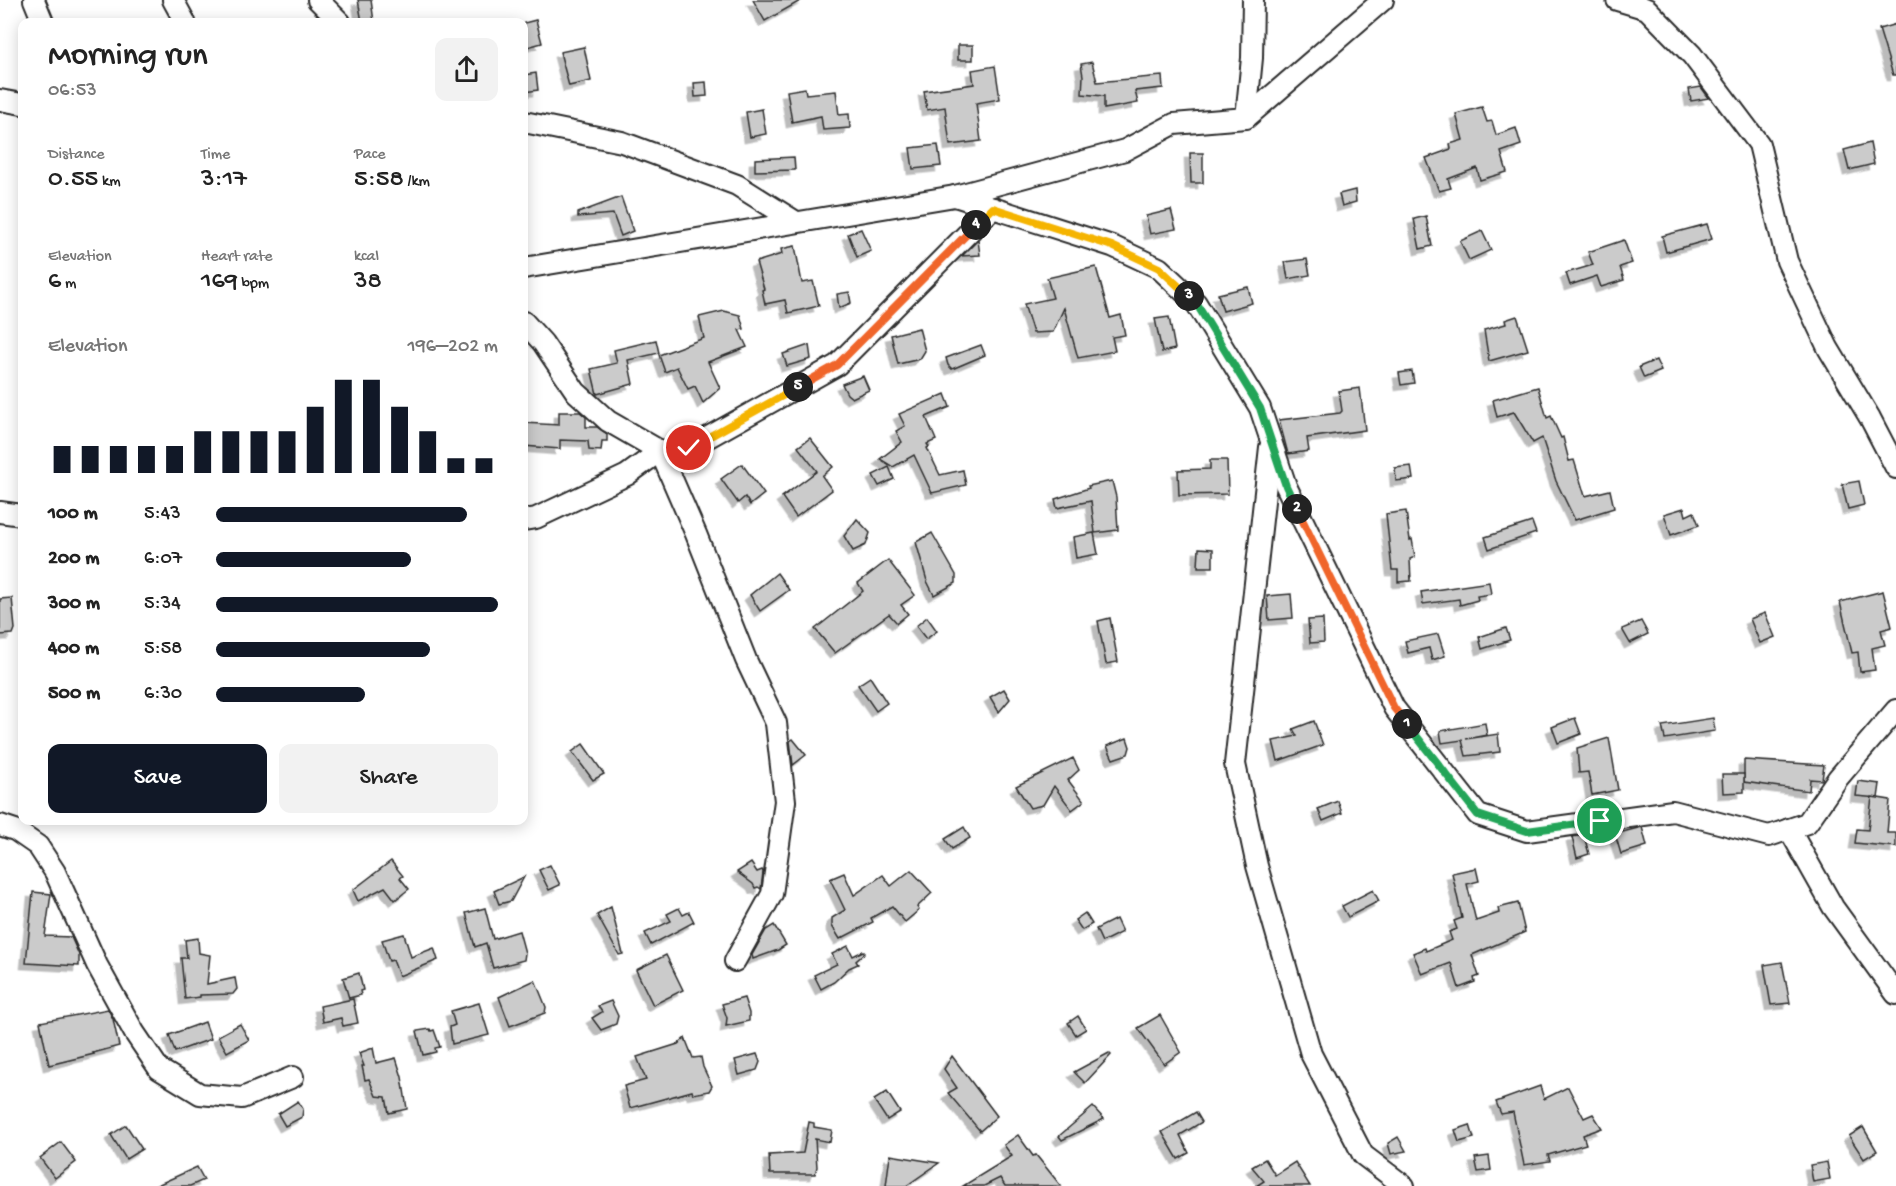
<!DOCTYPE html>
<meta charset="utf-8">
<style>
body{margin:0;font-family:"Gochi Hand",sans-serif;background:#f2f2f2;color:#222;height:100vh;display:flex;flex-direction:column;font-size:22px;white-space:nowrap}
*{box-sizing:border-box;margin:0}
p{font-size:20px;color:#767676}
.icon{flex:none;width:33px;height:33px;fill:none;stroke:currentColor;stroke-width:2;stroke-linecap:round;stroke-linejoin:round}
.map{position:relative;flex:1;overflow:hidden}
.sheet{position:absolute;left:18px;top:18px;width:510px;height:807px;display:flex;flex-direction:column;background:#fff;border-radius:12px;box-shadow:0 3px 15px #0003}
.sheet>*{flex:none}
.pin{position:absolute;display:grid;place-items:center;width:51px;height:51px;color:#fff;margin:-26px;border:3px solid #fff;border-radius:50%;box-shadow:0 2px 6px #0007}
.km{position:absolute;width:30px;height:30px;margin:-15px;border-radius:50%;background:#222;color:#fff;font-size:16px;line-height:30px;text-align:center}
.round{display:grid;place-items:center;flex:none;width:63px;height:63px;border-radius:12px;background:#f2f2f2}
.overview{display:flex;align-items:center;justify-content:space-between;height:102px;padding:0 30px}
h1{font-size:33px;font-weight:600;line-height:45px}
.stats{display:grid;grid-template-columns:repeat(3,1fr);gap:9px;height:102px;padding:6px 30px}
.stats div{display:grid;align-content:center}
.stats b{font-size:26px;font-weight:600}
.stats small{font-size:16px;font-weight:400}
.stats p{font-size:16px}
.chart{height:168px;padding:12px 30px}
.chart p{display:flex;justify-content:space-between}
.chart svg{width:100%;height:108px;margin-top:6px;stroke:#111827;stroke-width:6}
.action{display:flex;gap:12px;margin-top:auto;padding:12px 30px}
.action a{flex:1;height:69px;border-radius:12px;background:#111827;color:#fff;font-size:24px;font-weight:600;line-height:69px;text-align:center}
.action a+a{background:#f2f2f2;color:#222}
ul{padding:0 30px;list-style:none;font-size:20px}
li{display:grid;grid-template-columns:96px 72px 1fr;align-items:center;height:45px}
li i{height:15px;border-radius:8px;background:#111827}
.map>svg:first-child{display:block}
.building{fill:#cbcbcb;stroke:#2b2b2b;stroke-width:1.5;filter:url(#shadow)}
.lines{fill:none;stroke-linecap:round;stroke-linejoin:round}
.street-casing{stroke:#2b2b2b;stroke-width:24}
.street{stroke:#fff;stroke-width:20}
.split-1-casing{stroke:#fff;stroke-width:12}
.split-2-casing{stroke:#fff;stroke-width:12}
.split-3-casing{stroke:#fff;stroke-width:12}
.split-4-casing{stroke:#fff;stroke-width:12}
.split-5-casing{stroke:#fff;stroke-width:12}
.split-6-casing{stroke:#fff;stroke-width:12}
.split-1{stroke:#22a559;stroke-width:8}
.split-2{stroke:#f0652b;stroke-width:8}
.split-3{stroke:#22a559;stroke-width:8}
.split-4{stroke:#f5b400;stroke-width:8}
.split-5{stroke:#f0652b;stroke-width:8}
.split-6{stroke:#f5b400;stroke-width:8}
</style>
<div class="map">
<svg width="1896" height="1186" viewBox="0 0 1896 1186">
<defs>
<filter id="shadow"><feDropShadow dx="-5.5" dy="5.5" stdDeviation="0" flood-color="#0004"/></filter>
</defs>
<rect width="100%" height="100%" fill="#fff"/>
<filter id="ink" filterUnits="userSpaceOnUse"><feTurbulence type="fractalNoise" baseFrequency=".0167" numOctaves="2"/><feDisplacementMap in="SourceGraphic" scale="12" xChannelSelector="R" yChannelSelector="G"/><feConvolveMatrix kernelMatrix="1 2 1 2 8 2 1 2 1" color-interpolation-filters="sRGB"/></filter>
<g filter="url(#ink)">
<g class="building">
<path d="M358,0H371L374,22H362Z"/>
<path d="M753,0H802L765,21Z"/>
<path d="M536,20L542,43L524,48V23Z"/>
<path d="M1896,24V75H1893L1879,29Z"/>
<rect x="958" y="45" width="15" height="15"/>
<path d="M584,47L591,81L569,86L560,52Z"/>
<path d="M1092,62L1097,82L1162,76L1163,88L1135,91L1138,103L1104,109V96L1082,94L1083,76L1081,64Z"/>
<path d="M995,66L1000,99L976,103L981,141L950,145L945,107L927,110L924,91L974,84L972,70Z"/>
<path d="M536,73L538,90L524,92V75Z"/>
<path d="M706,82L707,96L695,97L694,83Z"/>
<path d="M1701,87L1709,98L1691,101L1689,89Z"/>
<path d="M805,88L806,94L836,91L839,115L849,114L850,128L823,130L821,116L792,122L787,91Z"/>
<path d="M1482,107L1487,122L1492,121L1496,135L1516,128L1521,145L1501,152L1507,172L1480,180L1477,168L1448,179L1451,188L1439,191L1426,158L1451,149L1450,144L1463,140L1456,114Z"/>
<path d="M762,109L766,134L750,137L746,112Z"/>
<path d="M1870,143L1874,164L1849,170L1844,150Z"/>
<path d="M938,145L941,166L913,169L910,148Z"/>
<path d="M1190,153H1203V183H1191Z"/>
<path d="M794,157L795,170L755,171V159Z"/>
<path d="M1355,190L1356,202L1342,206L1339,194Z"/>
<path d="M621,197L633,231L621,236L613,214L578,217V213Z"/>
<path d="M1171,210L1176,229L1150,234L1146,216Z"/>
<path d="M1426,216L1432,246L1420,249L1414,219Z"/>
<path d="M1707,224L1712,239L1666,252L1662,236Z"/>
<path d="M861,229L871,251L857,257L848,234Z"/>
<path d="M1482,231L1491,250L1469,260L1460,241Z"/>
<path d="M978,240L980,255L962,256Z"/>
<path d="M1624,240L1632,263L1620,267L1624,280L1601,287L1597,276L1570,285L1566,273L1593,265L1588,252Z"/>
<path d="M795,246L802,283L813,281L819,306L788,313L785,300L765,304L762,290L764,289L756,262L782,254L781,249Z"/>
<path d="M1307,259L1310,275L1288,279L1285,262Z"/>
<path d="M1096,267L1110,318L1121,315L1125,335L1112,337L1115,351L1078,358L1064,308L1053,332L1033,333L1024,304L1053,298L1047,278Z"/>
<path d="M1248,287L1252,303L1223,311L1218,294Z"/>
<path d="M849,292L851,303L839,308L837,294Z"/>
<path d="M724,311L740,315L744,329L739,330L747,347L708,362L720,388L703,403L695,386L688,389L677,367L665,372L659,355L704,338L699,317Z"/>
<path d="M1517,316L1528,350L1489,361L1484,330L1506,324L1505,320Z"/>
<path d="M1169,317L1175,349L1162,352L1155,319Z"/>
<path d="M919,328L925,351L920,359L898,364L891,335Z"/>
<path d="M656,340L659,353L628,360L633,384L597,394L591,369L617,363L614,350Z"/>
<path d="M809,345L811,359L787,366L783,354Z"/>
<path d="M981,345L985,355L952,369L948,365L946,358Z"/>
<path d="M1656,360L1661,371L1644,378L1639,367Z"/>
<path d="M1412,371L1414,383L1401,385L1399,373Z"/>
<path d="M863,376L869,390L852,398L847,394L842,384Z"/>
<path d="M1538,387L1547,418L1551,416L1561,438L1563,437L1569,461L1574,460L1585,496L1610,490L1614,508L1575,520L1556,481L1542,438L1533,443L1514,412L1497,417L1493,400Z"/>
<path d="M1360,388L1365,430L1307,438L1309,451L1288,454L1279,420L1340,413L1342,411L1339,391Z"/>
<path d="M945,394L950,407L926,417L936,440L927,444L929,447L927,448L940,475L963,470L966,485L932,493L914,455L893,467L880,459L902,442L896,431L905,426L899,414Z"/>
<path d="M559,412H580L586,417V427H597L607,434V441H602L601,451L589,450L588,441L560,440V449L524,446V423L559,425Z"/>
<path d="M810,438L833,467L822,476L832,490L796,517L782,497L817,471L798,447Z"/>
<path d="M1210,460H1227L1228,494L1179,495L1178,470L1210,469Z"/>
<path d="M742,464L764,494L750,505L745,497L738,503L721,479Z"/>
<path d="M1411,466L1413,479L1396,481L1395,468Z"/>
<path d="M889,467L894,479L879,486L873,475Z"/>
<path d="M1112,481L1116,497L1118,530L1095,533L1091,501L1057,508L1055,499L1089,488L1088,486Z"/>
<path d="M1859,481L1864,505L1848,509L1842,484Z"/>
<path d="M1684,508L1686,516L1694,512L1699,525L1671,535L1664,514Z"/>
<path d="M1406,511L1410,540L1412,539L1415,557L1410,559L1411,581L1398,582V570H1392L1386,514Z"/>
<path d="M857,519L870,533L866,545L853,551L844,536Z"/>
<path d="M1532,522L1536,533L1489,549L1485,537Z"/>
<path d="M932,533L956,575V583L934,595L927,581L916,542Z"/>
<path d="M1094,533L1098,554L1076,558L1073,537Z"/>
<path d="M1199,548L1213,549V567H1198Z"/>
<path d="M888,560L915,595L901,605L908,614L897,623L889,614L835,653L815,629L863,591L858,583Z"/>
<path d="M777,573L789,590L760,611L750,595Z"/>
<path d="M1489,582L1491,594L1477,596L1478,600L1460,605L1459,599L1423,604L1421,592Z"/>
<path d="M1883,591L1892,627L1881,630L1885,645L1872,648L1875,670L1860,672L1858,652L1852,653L1840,602Z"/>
<path d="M1291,594L1293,618L1269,620L1267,596Z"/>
<path d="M12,598L15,629L13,634L0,635V599Z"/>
<path d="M1765,613L1775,637L1760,643L1750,619Z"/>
<path d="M927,617L937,631L926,639L916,626Z"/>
<path d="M1110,618L1118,662L1106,664L1098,621Z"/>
<path d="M1323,619L1324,642L1310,643L1308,620Z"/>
<path d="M1641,621L1648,634L1630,643L1622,629Z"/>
<path d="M1506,628L1510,640L1482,649L1479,637Z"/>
<path d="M1438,634L1445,656L1432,660L1429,648L1408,653L1405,641Z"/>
<path d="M870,677L887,703L876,711L858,685Z"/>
<path d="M1004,689L1010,699L999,712L990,697Z"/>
<path d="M1575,718L1581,734L1558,743L1552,727Z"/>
<path d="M1713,718L1715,731L1665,739L1662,726Z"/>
<path d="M1314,721L1323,745L1278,761L1273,741L1297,736L1293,729Z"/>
<path d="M1485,723L1487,735L1466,739L1498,734L1500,752L1466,756L1462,740L1442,743L1440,731Z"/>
<path d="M1127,738L1130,747L1128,754L1113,759L1107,746Z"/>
<path d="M1609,738L1618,790L1592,795L1588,772L1579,773L1577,748Z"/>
<path d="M793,739L806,755L793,765L790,741Z"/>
<path d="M583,744L604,774L593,780L572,752Z"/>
<path d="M1073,758L1079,770L1068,780L1084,801L1072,810L1054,786L1043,805L1030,808L1016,786Z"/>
<path d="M1744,760L1824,765L1822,780L1810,779L1809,791L1744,782Z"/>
<path d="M1722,774H1744V792L1723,793Z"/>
<path d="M1858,781L1880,784L1878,798L1856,796Z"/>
<path d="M1872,797L1890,800L1887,833H1896V847L1855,843L1857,829L1868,830Z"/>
<path d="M1338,801L1342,813L1323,821L1318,809Z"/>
<path d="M964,827L970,838L952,849L945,839Z"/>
<path d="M1642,827L1647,846L1621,854L1615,834Z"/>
<path d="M1584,835L1589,854L1577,858L1572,837Z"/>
<path d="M391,861L403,876L400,878L409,889L395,900L385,887L358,901L353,890Z"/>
<path d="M751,863L757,872L762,870L763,872L761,889L758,887L755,888L753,884L737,872Z"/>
<path d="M550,865L560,885L549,890L539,870Z"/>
<path d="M1476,868L1479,881L1467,884L1476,921L1499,913L1498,908L1518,903L1525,932L1472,955L1479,976L1474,978L1475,982L1459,988L1451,963L1422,974L1413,953L1425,948L1426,951L1452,940L1449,932L1457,929L1454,921L1462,918L1452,873Z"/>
<path d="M911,870L932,893L917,907L919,910L905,922L892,906L871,918L873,922L840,939L832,926V918L845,910L830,879L844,873L854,895L883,875L891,886Z"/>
<path d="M524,877L511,901L499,904L494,891Z"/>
<path d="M1373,890L1379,901L1348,917L1342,906Z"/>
<path d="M33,892L51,894L45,936L71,937L79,955V966L26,963Z"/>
<path d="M611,907L623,954L619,955L597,915Z"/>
<path d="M485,908L493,939L519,931L525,953L524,960L493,968L486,943L475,947L466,913Z"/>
<path d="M679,908L683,915L689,912L694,922L651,945L645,933L671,921L667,914Z"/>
<path d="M1085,913L1092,924L1082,930L1075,920Z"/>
<path d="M1116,919L1122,932L1102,942L1096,929Z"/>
<path d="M774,925L786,945L778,950L753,959L752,955L766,930Z"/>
<path d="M404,934L411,957L434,948L438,960L399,976L393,960L389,961L382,940Z"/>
<path d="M198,938L199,953L210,955L207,984L235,978L237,989L233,994L200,995V997L185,999L181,958H187L185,940Z"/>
<path d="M848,946L853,956L863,951L865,953L856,961L858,964L849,968L834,982L821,989L814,975L837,964L832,954Z"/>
<path d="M666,955L683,990L653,1005L636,970Z"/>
<path d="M1782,962L1790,1003L1771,1005L1764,965Z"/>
<path d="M359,973L363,990L360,991L361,995L349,998L343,978Z"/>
<path d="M535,980L546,1007L545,1013L510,1026L499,997Z"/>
<path d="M744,998L749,1013V1021L726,1026L727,1018L722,1004Z"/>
<path d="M353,999L358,1023L343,1026L341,1018L323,1022L320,1006Z"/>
<path d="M611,1001L618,1016L616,1024L601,1030L592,1018L602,1012L598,1006Z"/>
<path d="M479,1003L489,1035L452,1044L450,1027L455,1025L451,1011Z"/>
<path d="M108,1009L113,1019L119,1046L93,1053L94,1054L49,1065L40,1022Z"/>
<path d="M1160,1015L1181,1052L1164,1064L1138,1028Z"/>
<path d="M1078,1016L1086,1029L1076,1035L1068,1023Z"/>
<path d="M205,1022L211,1039L175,1052L169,1035Z"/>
<path d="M240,1024L249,1040L227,1052L218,1036Z"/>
<path d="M430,1029L431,1031L434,1030L440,1047L435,1048L436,1052L423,1055L417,1031Z"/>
<path d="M685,1038L693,1058L701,1057L703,1067L712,1086L709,1091L693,1094L692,1091L630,1108L624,1086L646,1080L637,1057L678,1044Z"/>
<path d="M373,1048L376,1063L396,1058L402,1077L407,1109L389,1113L386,1097L376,1096L369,1079L365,1080L362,1066H364L359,1053Z"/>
<path d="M1109,1053L1111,1055L1085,1083L1074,1072Z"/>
<path d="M757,1054L760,1062L757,1070L739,1075L735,1060Z"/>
<path d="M952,1056L997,1116L980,1131L948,1093L957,1088L944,1069Z"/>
<path d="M1540,1086L1544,1099L1568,1087L1584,1118L1593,1114L1602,1128L1583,1135L1586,1144L1548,1155L1550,1161L1524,1165L1513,1112L1501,1114L1496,1102Z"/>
<path d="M887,1092L900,1112L887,1120L874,1100Z"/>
<path d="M298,1101L303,1109L302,1117L285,1126L278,1114Z"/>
<path d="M1093,1107L1104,1119L1062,1140L1059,1136Z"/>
<path d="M1196,1112L1202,1122L1180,1135L1189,1153L1178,1159L1162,1132Z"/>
<path d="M809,1122L814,1123V1127L832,1130L830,1142L815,1139L817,1167L815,1174H770L769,1155L803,1153Z"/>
<path d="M126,1125L142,1149L126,1159L111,1135Z"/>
<path d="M1470,1125L1474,1138L1459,1142L1455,1130Z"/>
<path d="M1863,1127L1877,1151L1864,1159L1849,1136Z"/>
<path d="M1018,1135L1033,1156L1036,1155L1061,1186H1005L1000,1178L984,1186H963L1012,1156L1004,1145Z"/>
<path d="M1398,1137L1406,1151L1391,1154L1388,1143Z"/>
<path d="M61,1142L76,1162L55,1178L40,1158Z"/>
<path d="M890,1155L939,1163L906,1186H886Z"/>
<path d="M1489,1156L1491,1170L1478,1172L1475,1158Z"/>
<path d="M1265,1159L1275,1175L1295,1162L1310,1186H1256L1264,1181L1252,1167Z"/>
<path d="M1827,1162L1830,1179L1813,1182L1810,1165Z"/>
<path d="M197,1167L204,1180L190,1186H155Z"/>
</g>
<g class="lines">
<g class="street-casing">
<g id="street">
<path d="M34,0L43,22"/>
<path d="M173,0L185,22"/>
<path d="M318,0L340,22"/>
<path d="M1617,0L1647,9L1692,55L1759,144L1787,261L1828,348L1870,418L1896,468"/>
<path d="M0,100L22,104"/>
<path d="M1246,118L1383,0"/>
<path d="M524,122L622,142L737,185L796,222"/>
<path d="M955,196L1112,246L1159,268L1196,303L1260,408L1286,486L1394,708L1478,815L1527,831L1673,811L1769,836L1807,823L1838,778L1896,710"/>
<path d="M524,268L955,196L1125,150L1174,124L1246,118L1252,58L1253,0"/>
<path d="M524,322L543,343L576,392L608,421L660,451L689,448L837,365L993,208"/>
<path d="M1270,447L1235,764L1257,866L1311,1054L1363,1155L1404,1186"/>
<path d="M0,512L22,515"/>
<path d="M524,520L536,518L627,475L660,451L696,534L746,660L776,723L785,801L772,894L735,961"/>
<path d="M0,825L15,830L38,846L55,872L97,965L134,1032L159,1069L200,1094L242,1098L293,1077"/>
<path d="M1789,829L1833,907L1896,994"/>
</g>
</g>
<use href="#street" class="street"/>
</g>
</g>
<g class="lines" filter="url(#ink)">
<g class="split-1-casing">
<path id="split-1" d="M1407,724L1478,815L1527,831L1600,821"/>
</g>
<g class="split-2-casing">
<path id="split-2" d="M1297,509L1394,708L1407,724"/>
</g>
<g class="split-3-casing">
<path id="split-3" d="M1189,296L1196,303L1260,408L1286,486L1297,509"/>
</g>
<g class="split-4-casing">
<path id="split-4" d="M976,225L993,208L1112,246L1159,268L1189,296"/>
</g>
<g class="split-5-casing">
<path id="split-5" d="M798,387L837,365L976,225"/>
</g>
<g class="split-6-casing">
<path id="split-6" d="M689,448L798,387"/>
</g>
<use href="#split-1" class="split-1"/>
<use href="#split-2" class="split-2"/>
<use href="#split-3" class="split-3"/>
<use href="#split-4" class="split-4"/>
<use href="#split-5" class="split-5"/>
<use href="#split-6" class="split-6"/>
</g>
</svg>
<div class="pin" style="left:1600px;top:821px;background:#1e9e55"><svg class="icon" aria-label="arrive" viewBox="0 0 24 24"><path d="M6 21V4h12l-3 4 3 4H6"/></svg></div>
<div class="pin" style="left:689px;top:448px;background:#d93025"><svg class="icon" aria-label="check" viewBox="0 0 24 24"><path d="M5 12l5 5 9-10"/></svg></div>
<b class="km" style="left:1407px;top:724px">1</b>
<b class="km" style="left:1297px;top:509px">2</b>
<b class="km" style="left:1189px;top:296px">3</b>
<b class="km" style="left:976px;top:225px">4</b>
<b class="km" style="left:798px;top:387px">5</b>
<section class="sheet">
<div class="overview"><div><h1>Morning run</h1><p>06:53</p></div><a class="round"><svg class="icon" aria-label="share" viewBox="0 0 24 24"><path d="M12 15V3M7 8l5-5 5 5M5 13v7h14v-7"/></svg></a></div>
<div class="stats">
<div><p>Distance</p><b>0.55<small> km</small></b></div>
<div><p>Time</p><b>3:17</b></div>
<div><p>Pace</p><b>5:58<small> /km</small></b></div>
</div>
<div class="stats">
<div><p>Elevation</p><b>6<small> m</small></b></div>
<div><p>Heart rate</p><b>169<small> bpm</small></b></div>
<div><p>kcal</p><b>38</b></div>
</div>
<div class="chart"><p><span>Elevation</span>196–202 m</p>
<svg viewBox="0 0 160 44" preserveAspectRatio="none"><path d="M5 44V33M15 44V33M25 44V33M35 44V33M45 44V33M55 44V27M65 44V27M75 44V27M85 44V27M95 44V17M105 44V6M115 44V6M125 44V17M135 44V27M145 44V38M155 44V38"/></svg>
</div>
<ul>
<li><b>100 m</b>5:43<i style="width:89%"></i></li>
<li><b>200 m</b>6:07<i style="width:69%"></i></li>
<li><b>300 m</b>5:34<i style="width:100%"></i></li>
<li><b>400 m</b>5:58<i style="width:76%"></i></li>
<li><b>500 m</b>6:30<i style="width:53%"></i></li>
</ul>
<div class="action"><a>Save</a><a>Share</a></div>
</section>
</div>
